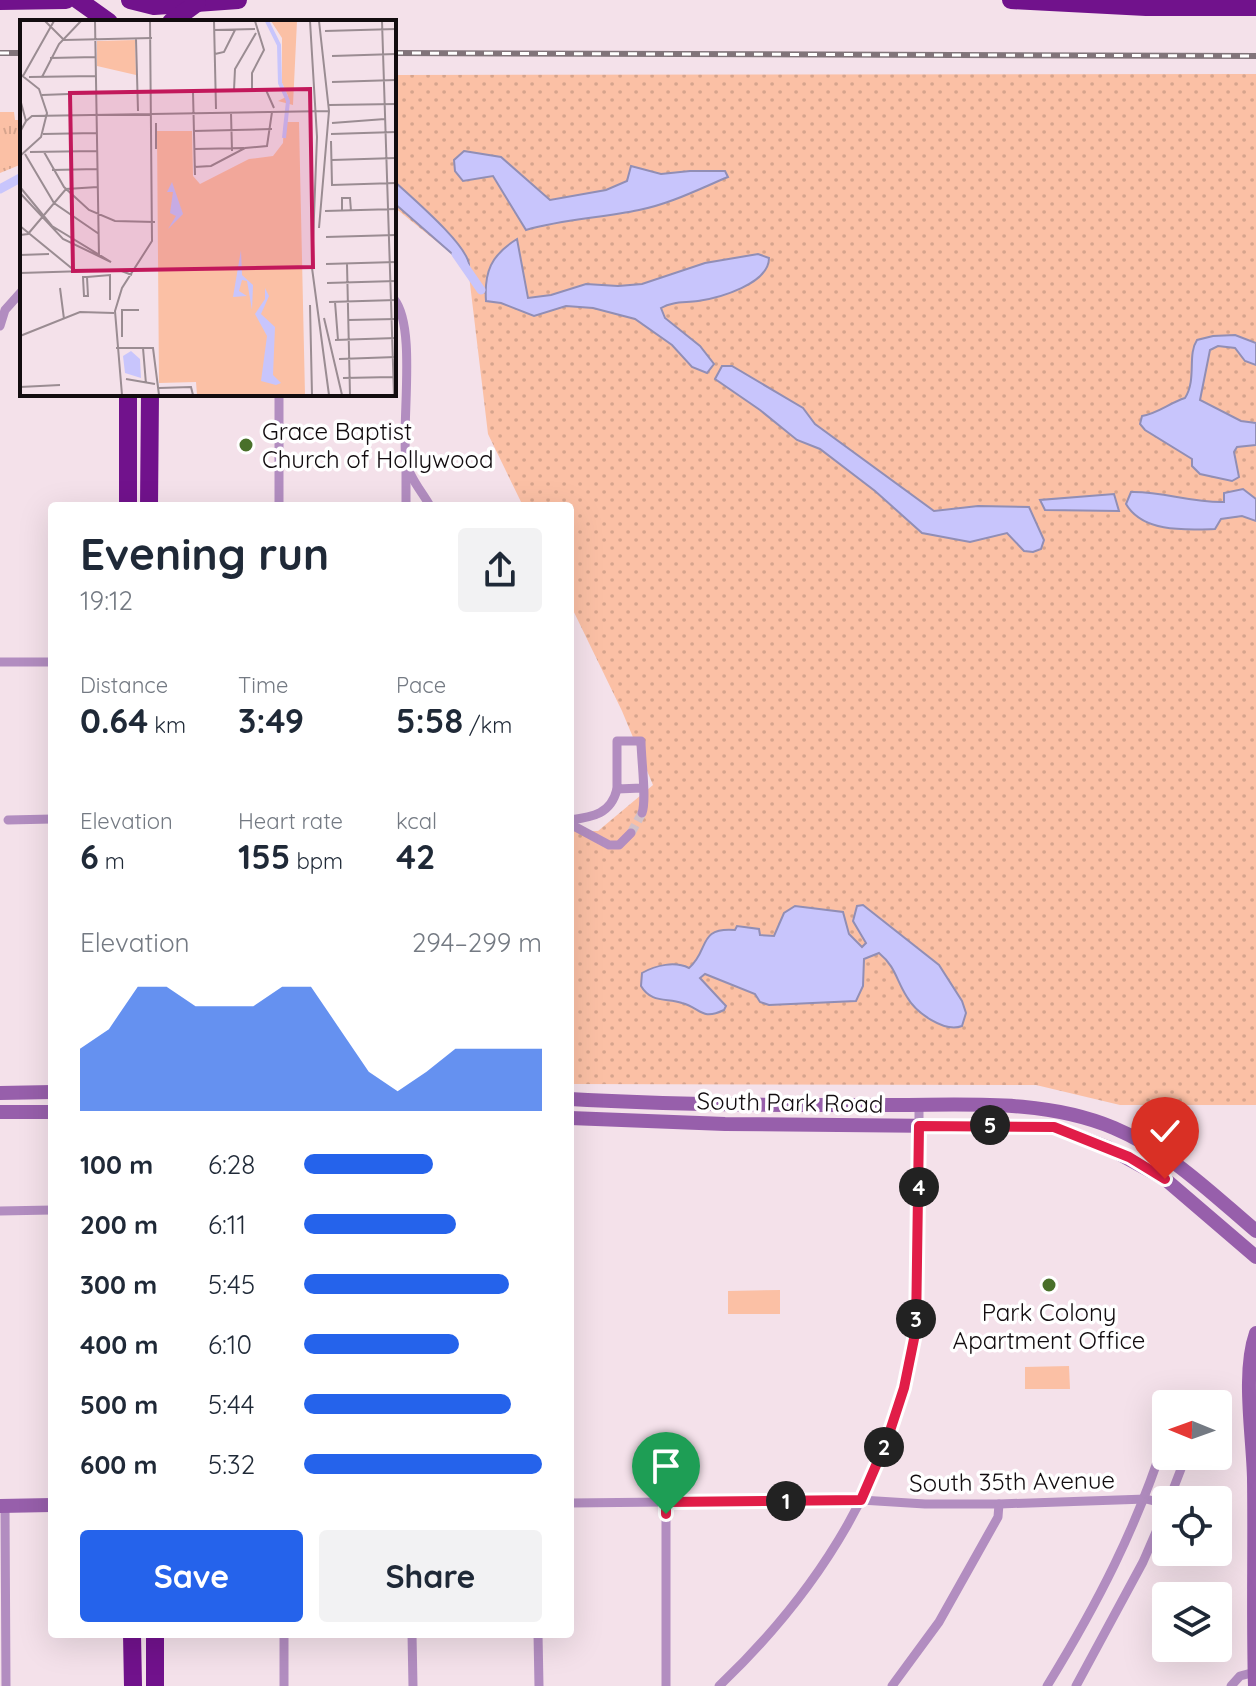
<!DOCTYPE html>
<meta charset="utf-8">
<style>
body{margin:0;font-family:Quicksand,sans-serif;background:#f2f2f3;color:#1f2937;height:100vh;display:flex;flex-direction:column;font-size:30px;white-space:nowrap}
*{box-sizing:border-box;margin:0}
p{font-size:26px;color:#747a83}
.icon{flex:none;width:44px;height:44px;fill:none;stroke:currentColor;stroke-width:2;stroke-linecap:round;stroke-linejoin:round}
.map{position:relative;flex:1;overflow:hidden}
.side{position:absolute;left:48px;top:502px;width:526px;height:1136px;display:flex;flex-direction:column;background:#fff;border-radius:8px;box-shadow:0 8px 32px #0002}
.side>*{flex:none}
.needle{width:52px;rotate:271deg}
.fabs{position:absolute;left:1152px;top:1390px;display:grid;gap:16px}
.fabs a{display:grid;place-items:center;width:80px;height:80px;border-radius:8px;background:#fff;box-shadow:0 8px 32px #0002;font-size:40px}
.pin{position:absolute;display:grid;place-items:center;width:68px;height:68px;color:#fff;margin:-82px -34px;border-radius:50% 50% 50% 0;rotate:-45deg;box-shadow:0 0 8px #0007}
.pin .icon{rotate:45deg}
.km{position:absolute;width:40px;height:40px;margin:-20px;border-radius:50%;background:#222;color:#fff;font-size:22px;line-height:40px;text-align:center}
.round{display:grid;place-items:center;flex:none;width:84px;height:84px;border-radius:8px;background:#f2f2f3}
.head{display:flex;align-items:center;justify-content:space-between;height:136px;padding:0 32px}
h1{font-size:44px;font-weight:700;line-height:60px}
.stats{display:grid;grid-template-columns:repeat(3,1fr);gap:12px;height:136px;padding:8px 32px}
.stats div{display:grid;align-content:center}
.stats b{font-size:34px;font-weight:700}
.stats small{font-size:22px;font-weight:400}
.stats p{font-size:22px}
.chart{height:224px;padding:16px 32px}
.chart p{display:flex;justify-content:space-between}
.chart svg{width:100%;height:144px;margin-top:8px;fill:#2563eb;opacity:.7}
.button{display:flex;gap:16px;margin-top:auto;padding:16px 32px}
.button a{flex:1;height:92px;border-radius:8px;background:#2563eb;color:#fff;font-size:32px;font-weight:700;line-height:92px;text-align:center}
.button a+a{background:#f2f2f3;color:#1f2937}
ul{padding:0 32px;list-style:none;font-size:26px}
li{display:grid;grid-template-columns:128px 96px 1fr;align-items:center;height:60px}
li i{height:20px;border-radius:10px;background:#2563eb}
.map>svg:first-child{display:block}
.grass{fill:url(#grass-dots)}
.park{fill:url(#park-tufts)}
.garden{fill:#fbc0a5}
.water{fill:#c8c5fc;stroke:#918eb5;stroke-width:2}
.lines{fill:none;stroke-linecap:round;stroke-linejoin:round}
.canal{stroke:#c8c5fc;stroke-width:9}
.street-tunnel{stroke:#d2c1c9;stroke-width:9;stroke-dasharray:9 4.5;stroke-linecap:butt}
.street{stroke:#b28dc0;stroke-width:9}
.secondary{stroke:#975fab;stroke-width:14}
.highway{stroke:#71128c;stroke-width:18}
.rail-casing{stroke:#81747a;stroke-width:6}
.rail{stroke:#fff;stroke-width:3;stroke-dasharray:9;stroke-linecap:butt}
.route-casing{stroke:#fff;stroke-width:16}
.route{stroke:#e11d48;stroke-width:10}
.poi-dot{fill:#49702a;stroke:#fff;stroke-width:3}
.labels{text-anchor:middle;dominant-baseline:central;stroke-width:7;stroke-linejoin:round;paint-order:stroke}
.poi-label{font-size:24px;fill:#120c0f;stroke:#fff;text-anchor:start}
.street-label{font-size:24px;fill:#120c0f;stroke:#fff}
.inset-river{fill:none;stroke:#c8c5fc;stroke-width:4}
.inset-road{fill:none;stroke:#9a8c92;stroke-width:2}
.view{fill:#c2185b;fill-opacity:0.15;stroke:#c2185b;stroke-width:4}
.inset-edge{fill:none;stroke:#120c0f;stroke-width:4}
</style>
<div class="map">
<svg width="1256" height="1686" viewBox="0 0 1256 1686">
<defs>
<pattern id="grass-dots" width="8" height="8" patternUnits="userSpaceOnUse" patternTransform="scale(2)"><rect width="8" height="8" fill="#fbc0a5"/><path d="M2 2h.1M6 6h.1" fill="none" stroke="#d6a48d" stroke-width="1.8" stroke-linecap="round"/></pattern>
<pattern id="park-tufts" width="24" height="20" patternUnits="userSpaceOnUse" patternTransform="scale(2)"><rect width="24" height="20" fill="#fbc0a5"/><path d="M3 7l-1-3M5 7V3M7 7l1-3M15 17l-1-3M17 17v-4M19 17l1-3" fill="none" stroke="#d6a48d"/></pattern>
</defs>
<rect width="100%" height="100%" fill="#f4e1ea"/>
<path class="grass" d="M1256,74V1105H1120L1036,1085L570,1084V831H598L653,785L622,711L570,604V506H523L488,434L468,267L394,207V75Z"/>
<path class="park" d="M0,112H14L15,120H22V164L0,173Z"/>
<g class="garden">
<path d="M780,1290V1314H728V1291Z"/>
<path d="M1069,1366L1070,1389H1025V1367Z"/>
</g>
<g class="water">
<path d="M464,151L501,157L550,200L606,190L627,181L631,166L661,174L690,171H725L728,177C699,189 670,204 639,210C602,218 563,219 526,230L493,176L463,181L455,171L454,160Z"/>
<path d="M394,181C411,197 468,245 469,265H465L394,203Z"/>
<path d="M517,239L528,298L551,295L586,284L618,286L642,284L705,263L758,254L769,258C769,284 719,298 698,301C685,303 673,301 661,308L665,318L700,346L714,364L707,373L692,367L672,345L635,319L593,308L566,306L534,316L501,303L486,301C484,272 491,255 517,239Z"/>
<path d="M1235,335L1256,343V365L1245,361L1235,348L1218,346L1210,350L1200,400L1241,421L1256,423V445L1237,447L1234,452L1239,477L1232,481L1200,474L1192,466V459L1145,430L1140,424L1142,416C1159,413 1169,403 1185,398C1197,379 1187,355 1197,340L1213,336Z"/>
<path d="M722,366H732L803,408L815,424L934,511L978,506L1029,507L1044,540L1041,549L1033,552L1024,551L1007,533L970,542L922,533L875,491L820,449L797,440L760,410L715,379Z"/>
<path d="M1243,489L1256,499V521L1242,516L1221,519L1215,529C1186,530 1143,533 1126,504L1131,492C1162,491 1192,503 1224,502V493Z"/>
<path d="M1114,494L1119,511L1045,510L1040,500Z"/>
<path d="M863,905L939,965L962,1001L966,1013L962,1026C945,1033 916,1013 907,997C896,980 896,967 879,953L864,959L863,986L856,1001L769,1005L760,1002L755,994L705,974L700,978L726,1006L724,1010C701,1021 701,1008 682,1003C666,998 651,1003 641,986L642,973C656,965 675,961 689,968C710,950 697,927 735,930L737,926L759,929L760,935L774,936L784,913L795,906L843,912L849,934L862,947L866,943L853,921L857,906Z"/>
</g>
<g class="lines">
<g class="canal">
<path d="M0,189L22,177"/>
<path d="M456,254L481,290"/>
</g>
<path class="street-tunnel" d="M631,833L642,813"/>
<g class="street">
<path d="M394,299C417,327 401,423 406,461C408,476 423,493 430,506"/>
<path d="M0,326L5,310L22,291"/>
<path d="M279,394V506"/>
<path d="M406,506V465"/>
<path d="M0,662H52"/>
<path d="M642,813C647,800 641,759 641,741H617V789L642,788"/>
<path d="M8,820L52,819"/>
<path d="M570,820C593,817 611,814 617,789"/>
<path d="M570,824L609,845H619L631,833"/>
<path d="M0,1211L52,1210"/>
<path d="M1169,1500L1186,1456"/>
<path d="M666,1502V1686"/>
<path d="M570,1503L861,1500L925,1504H999L1146,1499L1166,1504"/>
<path d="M5,1506L6,1686"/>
<path d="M284,1634V1686"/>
<path d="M412,1634L413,1686"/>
<path d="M538,1634L539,1686"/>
<path d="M719,1686C822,1588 893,1473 915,1331C920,1303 918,1274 918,1246C919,1199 919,1152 919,1106"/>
<path d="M892,1686L939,1622L998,1517L999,1504"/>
<path d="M1047,1686C1098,1603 1136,1529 1166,1436"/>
<path d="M1076,1686L1143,1562L1166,1509"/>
<path d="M1231,1686L1240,1676L1255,1672"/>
</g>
<g class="secondary">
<path d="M0,1093L52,1092"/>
<path d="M570,1099C673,1105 777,1105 880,1105C959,1106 1040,1097 1114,1128C1169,1151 1211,1193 1256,1231"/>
<path d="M0,1112H52"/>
<path d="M570,1118L725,1124L1054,1127L1107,1147L1165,1179L1256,1257"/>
<path d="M0,1506L52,1505"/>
<path d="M1255,1686C1253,1617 1255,1548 1254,1478C1253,1435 1242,1373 1256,1333"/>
</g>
<g class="highway">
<path d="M78,0L109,22"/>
<path d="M130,0L154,6L238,0"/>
<path d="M1011,0L1146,7H1256"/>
<path d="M0,1L66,0"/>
<path d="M171,22L197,3"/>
<path d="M128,394V506"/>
<path d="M149,506L150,394"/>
<path d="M132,1634L133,1686"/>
<path d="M155,1634V1686"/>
</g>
<g class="rail-casing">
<g id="rail">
<path d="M0,53H22"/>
<path d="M394,53L1256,56"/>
</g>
</g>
<use href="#rail" class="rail"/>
</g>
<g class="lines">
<g class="route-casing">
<path id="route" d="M666,1514V1502L861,1500L887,1440L904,1388L916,1329L919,1126L1054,1127L1129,1157L1165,1179"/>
</g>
<use href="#route" class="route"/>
</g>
<g class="poi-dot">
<circle cx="246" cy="445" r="8"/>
<circle cx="1049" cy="1285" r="8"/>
</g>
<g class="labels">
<g class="poi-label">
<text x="262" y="431">Grace Baptist<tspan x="262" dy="28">Church of Hollywood</tspan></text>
<text x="1049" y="1312" text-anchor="middle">Park Colony<tspan x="1049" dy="28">Apartment Office</tspan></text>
</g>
<g class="street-label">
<text transform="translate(790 1102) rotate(1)">South Park Road</text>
<text transform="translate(1012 1481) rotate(-1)">South 35th Avenue</text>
</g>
</g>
<g transform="translate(20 20)">
<rect width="376" height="376" fill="#f4e1ea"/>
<path d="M264,102H279L285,375H177L176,362L139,363L137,111H172L173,156L180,164L229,139L253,136L263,123Z" fill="#fbc0a5"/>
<path d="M251,1H277L273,85L258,81L268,76L262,63V18ZM115,20L116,55L77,46V21Z" fill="#fbc0a5"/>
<path d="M152,162L163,194L148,209L156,196L150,193L153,172H147ZM221,230L222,255L233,265L232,290L227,261L222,260L219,271L227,276L213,277ZM245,268L249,276L241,294L255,307L253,355L261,363L256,365L241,361L247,316L235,294L245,279ZM111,331L120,339L121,358L105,353L103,336Z" fill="#c8c5fc"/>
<path class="inset-river" d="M247,1L259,25L260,63L268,81L264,118"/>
<path class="inset-road" d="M25,1L44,20L132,18M75,1L79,237M194,1L196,89M290,1L297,117L292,248L309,375M362,1L374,375M194,10L235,9M305,11L376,9M116,19L118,91M195,34L204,32L215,10M312,36L376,34M30,38L76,37M0,54L19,69L27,93L21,117L0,136M3,56L34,1M9,57L76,56M22,57L39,24L61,1M312,62L376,60M214,70L215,49L236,13M232,70V53L244,30L235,1M196,71L246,70L254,88M173,72L175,155M22,75L76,73M0,79L6,101L0,112M309,85L376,84M211,93L212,131M6,101L12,96L309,91M136,103V129M312,103L365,99M173,111L252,109M23,114L77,113M311,114L376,112M311,121L312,165L376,163M174,129L224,128M10,132L77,131M24,132L44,167L69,190L95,201L135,202M5,134L34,183L79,214M312,140L376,138M174,147L191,146L225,128L247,126L252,92M32,150L78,149M0,167L32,206L91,242L43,219L0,173M305,191L376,189M322,191V178H330L331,191M0,206L55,251M299,208L309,91L299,1M0,215L8,214L46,169L78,167M306,217L376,215M0,235L29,234M306,244L376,242M327,244L330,375M0,253L99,250L112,255M63,257H67L68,276H64ZM67,257L90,255V280M307,263L376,261M40,268L44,299M309,282L376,280M315,282L318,320M290,285L292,375M304,298L322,375M328,300L376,299M0,316L60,292L94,293M102,317V290H119M315,320L376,318M96,328H133L139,375M123,328L126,364M319,339L376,337M323,358L373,357M106,359L135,364M0,367L40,365M139,368L171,367L173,375M102,375L95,291L102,268L132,221L130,1"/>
<path class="view" d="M290,69L293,247L53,251L50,73Z"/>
<rect width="376" height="376" class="inset-edge"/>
</g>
</svg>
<div class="fabs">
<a><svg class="needle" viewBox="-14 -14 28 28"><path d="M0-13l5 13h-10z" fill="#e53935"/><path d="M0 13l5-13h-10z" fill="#747a83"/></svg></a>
<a><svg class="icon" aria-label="locate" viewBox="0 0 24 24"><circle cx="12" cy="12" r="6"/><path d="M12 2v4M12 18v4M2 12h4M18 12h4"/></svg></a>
<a><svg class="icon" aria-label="layers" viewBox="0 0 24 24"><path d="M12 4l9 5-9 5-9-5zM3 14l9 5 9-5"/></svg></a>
</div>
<div class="pin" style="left:666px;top:1514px;background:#1e9e55"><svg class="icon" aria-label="arrive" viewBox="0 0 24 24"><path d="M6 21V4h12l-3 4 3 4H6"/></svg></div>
<div class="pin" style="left:1165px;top:1179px;background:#d93025"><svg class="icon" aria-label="check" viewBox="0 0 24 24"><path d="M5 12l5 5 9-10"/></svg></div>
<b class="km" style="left:786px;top:1501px">1</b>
<b class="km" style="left:884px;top:1447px">2</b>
<b class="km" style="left:916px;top:1319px">3</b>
<b class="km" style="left:919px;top:1187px">4</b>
<b class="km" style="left:990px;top:1125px">5</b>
<section class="side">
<div class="head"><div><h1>Evening run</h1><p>19:12</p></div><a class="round"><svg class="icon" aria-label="share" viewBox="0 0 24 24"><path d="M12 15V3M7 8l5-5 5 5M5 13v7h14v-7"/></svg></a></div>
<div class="stats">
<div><p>Distance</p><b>0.64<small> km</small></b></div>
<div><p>Time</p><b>3:49</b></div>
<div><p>Pace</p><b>5:58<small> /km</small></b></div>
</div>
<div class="stats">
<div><p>Elevation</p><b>6<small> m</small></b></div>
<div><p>Heart rate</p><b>155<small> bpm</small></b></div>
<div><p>kcal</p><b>42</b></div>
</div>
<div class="chart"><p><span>Elevation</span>294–299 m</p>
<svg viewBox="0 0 160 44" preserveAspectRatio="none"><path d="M0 44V25L10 19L20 6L30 6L40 12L50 12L60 12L70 6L80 6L90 19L100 32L110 38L120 32L130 25L140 25L150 25L160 25V44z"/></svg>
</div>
<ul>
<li><b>100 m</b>6:28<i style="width:54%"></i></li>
<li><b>200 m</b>6:11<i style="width:64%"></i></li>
<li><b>300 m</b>5:45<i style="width:86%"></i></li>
<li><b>400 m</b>6:10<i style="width:65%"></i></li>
<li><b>500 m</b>5:44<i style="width:87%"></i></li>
<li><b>600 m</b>5:32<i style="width:100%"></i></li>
</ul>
<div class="button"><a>Save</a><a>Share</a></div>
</section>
</div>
